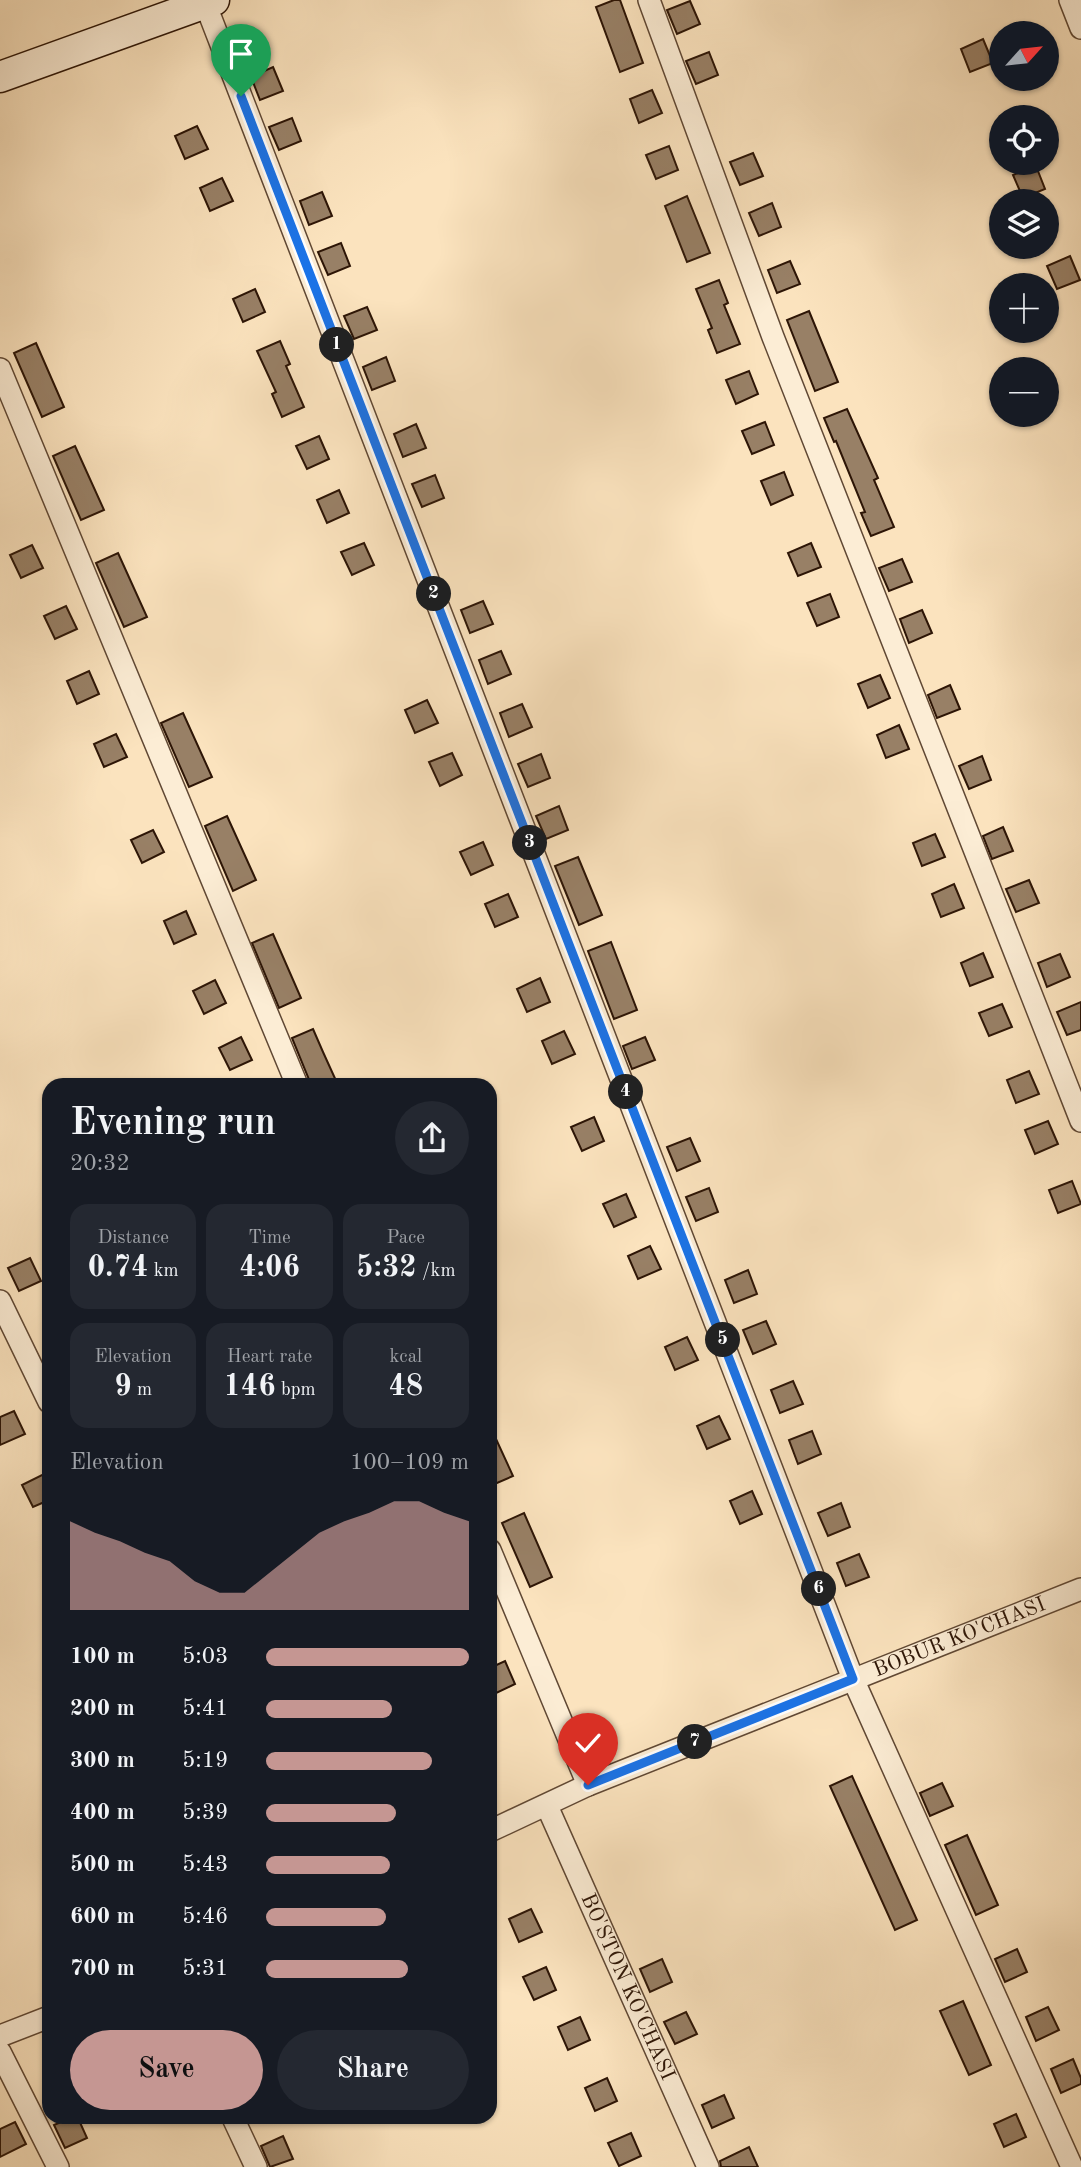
<!DOCTYPE html>
<meta charset="utf-8">
<style>
body{margin:0;font-family:"Old Standard TT",serif;background:#242831;color:#f1f3f6;height:100vh;display:flex;flex-direction:column;font-size:26px;white-space:nowrap}
*{box-sizing:border-box;margin:0}
p{font-size:23px;color:#9ea1a6}
.icon{flex:none;width:38px;height:38px;fill:none;stroke:currentColor;stroke-width:2;stroke-linecap:round;stroke-linejoin:round}
.map{position:relative;flex:1;overflow:hidden}
.sheet{position:absolute;left:42px;top:1078px;width:455px;height:1046px;display:flex;flex-direction:column;background:#171b24;border-radius:21px;box-shadow:0 2px 5px #0004}
.sheet>*{flex:none}
.needle{width:46px;rotate:63deg}
.fabs{position:absolute;left:989px;top:21px;display:grid;gap:14px}
.fabs a{display:grid;place-items:center;width:70px;height:70px;border-radius:50%;background:#171b24;box-shadow:0 2px 5px #0004;font-size:35px}
.pin{position:absolute;display:grid;place-items:center;width:60px;height:60px;color:#fff;margin:-72px -30px;border-radius:50% 50% 50% 0;rotate:-45deg;box-shadow:0 0 7px #0007}
.pin .icon{rotate:45deg}
.km{position:absolute;width:35px;height:35px;margin:-18px;border-radius:50%;background:#222;color:#fff;font-size:19px;line-height:35px;text-align:center}
.round{display:grid;place-items:center;flex:none;width:74px;height:74px;border-radius:37px;background:#242831}
.overview{display:flex;align-items:center;justify-content:space-between;height:119px;padding:0 28px}
h1{font-size:38px;font-weight:700;line-height:52px}
.figures{display:grid;grid-template-columns:repeat(3,1fr);gap:10px;height:119px;padding:7px 28px}
.figures div{display:grid;align-content:center;border-radius:18px;background:#242831;text-align:center}
.figures b{font-size:30px;font-weight:700}
.figures small{font-size:19px;font-weight:400}
.figures p{font-size:19px}
.chart{height:196px;padding:14px 28px}
.chart p{display:flex;justify-content:space-between}
.chart svg{width:100%;height:126px;margin-top:7px;fill:#c59692;opacity:.7}
.cta{display:flex;gap:14px;margin-top:auto;padding:14px 28px}
.cta a{flex:1;height:80px;border-radius:42px;background:#c59692;color:#111;font-size:28px;font-weight:700;line-height:80px;text-align:center}
.cta a+a{background:#242831;color:#f1f3f6}
ul{padding:0 28px;list-style:none;font-size:23px}
li{display:grid;grid-template-columns:112px 84px 1fr;align-items:center;height:52px}
li i{height:18px;border-radius:9px;background:#c59692}
.map>svg:first-child{display:block}
.building{fill:#988066;stroke:#2d1506;stroke-width:2}
.lines{fill:none;stroke-linecap:round;stroke-linejoin:round}
.street-casing{stroke:#604834;stroke-width:24}
.secondary-casing{stroke:#2d1506;stroke-width:33}
.street{stroke:#fcedd5;stroke-width:21}
.secondary{stroke:#fcedd5;stroke-width:30}
.route-casing{stroke:#fff;stroke-width:14}
.route{stroke:#1a73e8;stroke-width:9}
.labels{text-anchor:middle;dominant-baseline:central;stroke-width:7;stroke-linejoin:round;paint-order:stroke}
.street-label{font-size:21px;fill:#2d1506;stroke:#fcedd5}
</style>
<div class="map">
<svg width="1081" height="2167" viewBox="0 0 1081 2167">
<rect width="100%" height="100%" fill="#fbe3be"/>
<filter id="stains"><feTurbulence type="fractalNoise" baseFrequency=".00286" numOctaves="4"/><feColorMatrix values="0 0 0 0 .2 0 0 0 0 .09 0 0 0 0 .02 0 0 0 .5 -.17"/></filter>
<radialGradient id="worn" r=".72"><stop offset=".6" stop-color="#630" stop-opacity="0"/><stop offset="1" stop-color="#630" stop-opacity=".3"/></radialGradient>
<g class="building">
<path d="M614,0H620L643,63L620,72L596,7Z"/>
<path d="M690,1L700,24L677,34L667,10Z"/>
<path d="M983,39L993,63L970,72L961,49Z"/>
<path d="M709,52L718,75L696,84L686,61Z"/>
<path d="M273,67L283,91L260,100L251,77Z"/>
<path d="M652,90L662,113L639,123L630,99Z"/>
<path d="M292,118L301,141L279,150L269,127Z"/>
<path d="M197,126L208,149L185,159L175,136Z"/>
<path d="M669,146L678,170L656,179L646,155Z"/>
<path d="M753,153L763,176L740,185L730,162Z"/>
<path d="M1036,166L1045,189L1023,198L1013,175Z"/>
<path d="M222,178L233,201L210,211L200,188Z"/>
<path d="M322,192L332,216L309,225L300,201Z"/>
<path d="M687,196L710,253L687,262L665,206Z"/>
<path d="M772,203L781,227L759,236L749,213Z"/>
<path d="M341,243L350,266L328,275L318,252Z"/>
<path d="M1070,256L1080,280L1057,289L1047,266Z"/>
<path d="M790,261L800,284L777,293L768,270Z"/>
<path d="M719,280L728,303L724,305L740,344L717,353L708,330L712,328L696,289Z"/>
<path d="M255,289L265,312L243,322L233,299Z"/>
<path d="M367,307L377,330L354,339L344,316Z"/>
<path d="M809,311L838,382L815,391L787,320Z"/>
<path d="M280,341L290,364L286,366L304,407L282,417L272,394L276,392L257,351Z"/>
<path d="M36,343L64,407L42,417L14,353Z"/>
<path d="M386,357L395,381L372,390L363,367Z"/>
<path d="M749,371L758,394L736,404L726,380Z"/>
<path d="M847,409L878,478L874,480L894,527L871,536L861,513L865,512L836,441L834,442L824,418Z"/>
<path d="M765,422L774,445L752,454L742,431Z"/>
<path d="M416,424L426,448L403,457L394,434Z"/>
<path d="M319,436L329,459L307,469L296,446Z"/>
<path d="M75,446L104,510L81,520L53,456Z"/>
<path d="M784,472L793,495L771,505L761,481Z"/>
<path d="M435,475L444,498L422,507L412,484Z"/>
<path d="M339,490L349,513L327,523L317,500Z"/>
<path d="M364,543L374,565L352,575L341,552Z"/>
<path d="M811,543L821,567L798,576L788,553Z"/>
<path d="M32,545L43,568L21,578L10,555Z"/>
<path d="M118,553L147,617L124,627L96,563Z"/>
<path d="M902,559L912,582L889,591L879,568Z"/>
<path d="M830,594L839,617L817,626L807,603Z"/>
<path d="M483,601L493,624L470,633L461,610Z"/>
<path d="M66,606L77,629L55,639L44,616Z"/>
<path d="M922,610L932,633L909,643L900,619Z"/>
<path d="M501,651L511,674L488,684L479,660Z"/>
<path d="M89,671L99,694L77,704L67,681Z"/>
<path d="M880,675L890,698L868,708L858,684Z"/>
<path d="M950,685L960,709L937,718L928,695Z"/>
<path d="M427,700L438,723L415,733L405,710Z"/>
<path d="M522,704L532,727L509,737L500,713Z"/>
<path d="M183,713L212,777L189,787L161,723Z"/>
<path d="M899,725L909,749L886,758L877,735Z"/>
<path d="M116,734L127,757L104,767L94,744Z"/>
<path d="M452,753L462,775L440,786L429,762Z"/>
<path d="M541,754L550,778L528,787L518,764Z"/>
<path d="M982,756L991,780L969,789L959,766Z"/>
<path d="M559,806L568,830L546,839L536,816Z"/>
<path d="M227,816L256,880L233,891L205,826Z"/>
<path d="M1003,827L1013,851L992,859L983,836Z"/>
<path d="M153,830L164,852L142,863L131,840Z"/>
<path d="M935,834L945,857L922,866L913,843Z"/>
<path d="M483,842L493,865L471,875L460,852Z"/>
<path d="M578,857L602,915L579,925L555,866Z"/>
<path d="M1029,880L1039,903L1016,912L1006,889Z"/>
<path d="M954,884L964,908L941,917L932,894Z"/>
<path d="M508,894L518,917L495,927L485,904Z"/>
<path d="M186,911L196,934L174,944L164,921Z"/>
<path d="M273,934L301,998L279,1008L252,943Z"/>
<path d="M611,942L637,1010L614,1019L588,951Z"/>
<path d="M983,953L993,977L970,986L961,963Z"/>
<path d="M1060,954L1070,977L1047,987L1038,963Z"/>
<path d="M540,978L550,1002L527,1012L517,989Z"/>
<path d="M215,980L226,1003L204,1014L193,991Z"/>
<path d="M1081,1002V1030L1067,1035L1057,1012Z"/>
<path d="M1002,1004L1012,1027L989,1036L979,1013Z"/>
<path d="M313,1029L323,1052L338,1085H311L308,1077L292,1038Z"/>
<path d="M564,1031L575,1054L552,1064L542,1041Z"/>
<path d="M241,1037L252,1060L230,1070L219,1048Z"/>
<path d="M645,1037L655,1060L632,1069L623,1046Z"/>
<path d="M1029,1071L1039,1094L1016,1103L1007,1080Z"/>
<path d="M594,1117L604,1141L582,1151L571,1127Z"/>
<path d="M1048,1121L1058,1144L1035,1154L1025,1130Z"/>
<path d="M690,1138L700,1161L677,1171L667,1147Z"/>
<path d="M1072,1181L1081,1204L1058,1213L1049,1190Z"/>
<path d="M709,1188L718,1212L696,1221L686,1197Z"/>
<path d="M626,1194L636,1217L614,1227L603,1204Z"/>
<path d="M650,1246L661,1269L638,1279L628,1256Z"/>
<path d="M30,1258L41,1281L19,1291L8,1268Z"/>
<path d="M748,1270L757,1294L734,1303L725,1280Z"/>
<path d="M766,1321L776,1344L753,1354L743,1330Z"/>
<path d="M687,1337L698,1360L675,1370L665,1347Z"/>
<path d="M793,1381L803,1404L780,1413L771,1390Z"/>
<path d="M14,1411L25,1434L0,1445V1417Z"/>
<path d="M719,1416L730,1439L707,1449L697,1426Z"/>
<path d="M490,1426L513,1476L490,1486Z"/>
<path d="M812,1431L821,1454L798,1464L789,1440Z"/>
<path d="M44,1474L49,1484V1500L33,1507L22,1485Z"/>
<path d="M752,1491L762,1514L740,1524L730,1501Z"/>
<path d="M841,1503L850,1527L828,1536L818,1513Z"/>
<path d="M524,1513L552,1577L530,1587L502,1523Z"/>
<path d="M859,1554L869,1577L846,1586L837,1563Z"/>
<path d="M505,1661L515,1684L490,1696V1668Z"/>
<path d="M852,1776L917,1920L895,1930L830,1786Z"/>
<path d="M942,1783L953,1806L930,1816L920,1793Z"/>
<path d="M967,1835L998,1905L976,1915L945,1845Z"/>
<path d="M531,1909L542,1932L519,1942L509,1919Z"/>
<path d="M1017,1949L1027,1972L1005,1982L995,1959Z"/>
<path d="M662,1959L672,1982L650,1992L640,1969Z"/>
<path d="M546,1967L556,1990L534,2000L523,1977Z"/>
<path d="M963,2001L991,2065L969,2075L940,2011Z"/>
<path d="M1048,2007L1059,2030L1036,2041L1026,2017Z"/>
<path d="M686,2012L697,2034L675,2044L664,2022Z"/>
<path d="M580,2017L590,2040L568,2050L558,2027Z"/>
<path d="M1073,2059L1081,2078V2084L1061,2093L1051,2069Z"/>
<path d="M607,2078L617,2101L595,2111L585,2088Z"/>
<path d="M724,2095L734,2118L712,2128L702,2105Z"/>
<path d="M1016,2114L1026,2137L1004,2147L994,2124Z"/>
<path d="M70,2118H78L87,2138L65,2148L54,2125Z"/>
<path d="M15,2122L26,2144L0,2157V2129Z"/>
<path d="M631,2133L641,2156L619,2166L608,2143Z"/>
<path d="M283,2136L293,2159L270,2167L261,2146Z"/>
<path d="M749,2147L758,2167H721L720,2161Z"/>
</g>
<g class="lines">
<g class="street-casing">
<g id="street">
<path d="M649,0L773,337L1081,1121"/>
<path d="M1070,0L1081,28"/>
<path d="M205,3L853,1679L1072,2167"/>
<path d="M0,369L297,1085"/>
<path d="M0,1301L49,1402"/>
<path d="M490,1550L588,1785"/>
<path id="s1" d="M547,1806L708,2167"/>
<path id="s2" d="M490,1831L588,1785L1081,1589"/>
<path d="M0,2036L49,2017"/>
<path d="M0,2052L58,2167"/>
<path d="M233,2118L256,2167"/>
</g>
</g>
<g class="secondary-casing">
<path id="secondary" d="M0,77L214,0"/>
</g>
<use href="#street" class="street"/>
<use href="#secondary" class="secondary"/>
</g>
<g class="lines">
<g class="route-casing">
<path id="route" d="M241,96L853,1679L588,1785"/>
</g>
<use href="#route" class="route"/>
</g>
<g class="labels">
<g class="street-label">
<text stroke="none"><textPath href="#s2" startOffset="508">BOBUR KO'CHASI</textPath></text>
<text stroke="none"><textPath href="#s1" startOffset="198">BO'STON KO'CHASI</textPath></text>
</g>
</g>
<rect width="100%" height="100%" filter="url(#stains)"/>
<rect width="100%" height="100%" fill="url(#worn)"/>
</svg>
<div class="fabs">
<a><svg class="needle" viewBox="-14 -14 28 28"><path d="M0-13l5 13h-10z" fill="#e53935"/><path d="M0 13l5-13h-10z" fill="#9ea1a6"/></svg></a>
<a><svg class="icon" aria-label="locate" viewBox="0 0 24 24"><circle cx="12" cy="12" r="6"/><path d="M12 2v4M12 18v4M2 12h4M18 12h4"/></svg></a>
<a><svg class="icon" aria-label="layers" viewBox="0 0 24 24"><path d="M12 4l9 5-9 5-9-5zM3 14l9 5 9-5"/></svg></a>
<a>+</a>
<a>−</a>
</div>
<div class="pin" style="left:241px;top:96px;background:#1e9e55"><svg class="icon" aria-label="arrive" viewBox="0 0 24 24"><path d="M6 21V4h12l-3 4 3 4H6"/></svg></div>
<div class="pin" style="left:588px;top:1785px;background:#d93025"><svg class="icon" aria-label="check" viewBox="0 0 24 24"><path d="M5 12l5 5 9-10"/></svg></div>
<b class="km" style="left:337px;top:345px">1</b>
<b class="km" style="left:434px;top:594px">2</b>
<b class="km" style="left:530px;top:843px">3</b>
<b class="km" style="left:626px;top:1092px">4</b>
<b class="km" style="left:723px;top:1340px">5</b>
<b class="km" style="left:819px;top:1589px">6</b>
<b class="km" style="left:695px;top:1742px">7</b>
<section class="sheet">
<div class="overview"><div><h1>Evening run</h1><p>20:32</p></div><a class="round"><svg class="icon" aria-label="share" viewBox="0 0 24 24"><path d="M12 15V3M7 8l5-5 5 5M5 13v7h14v-7"/></svg></a></div>
<div class="figures">
<div><p>Distance</p><b>0.74<small> km</small></b></div>
<div><p>Time</p><b>4:06</b></div>
<div><p>Pace</p><b>5:32<small> /km</small></b></div>
</div>
<div class="figures">
<div><p>Elevation</p><b>9<small> m</small></b></div>
<div><p>Heart rate</p><b>146<small> bpm</small></b></div>
<div><p>kcal</p><b>48</b></div>
</div>
<div class="chart"><p><span>Elevation</span>100–109 m</p>
<svg viewBox="0 0 160 44" preserveAspectRatio="none"><path d="M0 44V13L10 17L20 20L30 24L40 27L50 34L60 38L70 38L80 31L90 24L100 17L110 13L120 10L130 6L140 6L150 10L160 13V44z"/></svg>
</div>
<ul>
<li><b>100 m</b>5:03<i style="width:100%"></i></li>
<li><b>200 m</b>5:41<i style="width:62%"></i></li>
<li><b>300 m</b>5:19<i style="width:82%"></i></li>
<li><b>400 m</b>5:39<i style="width:64%"></i></li>
<li><b>500 m</b>5:43<i style="width:61%"></i></li>
<li><b>600 m</b>5:46<i style="width:59%"></i></li>
<li><b>700 m</b>5:31<i style="width:70%"></i></li>
</ul>
<div class="cta"><a>Save</a><a>Share</a></div>
</section>
</div>
